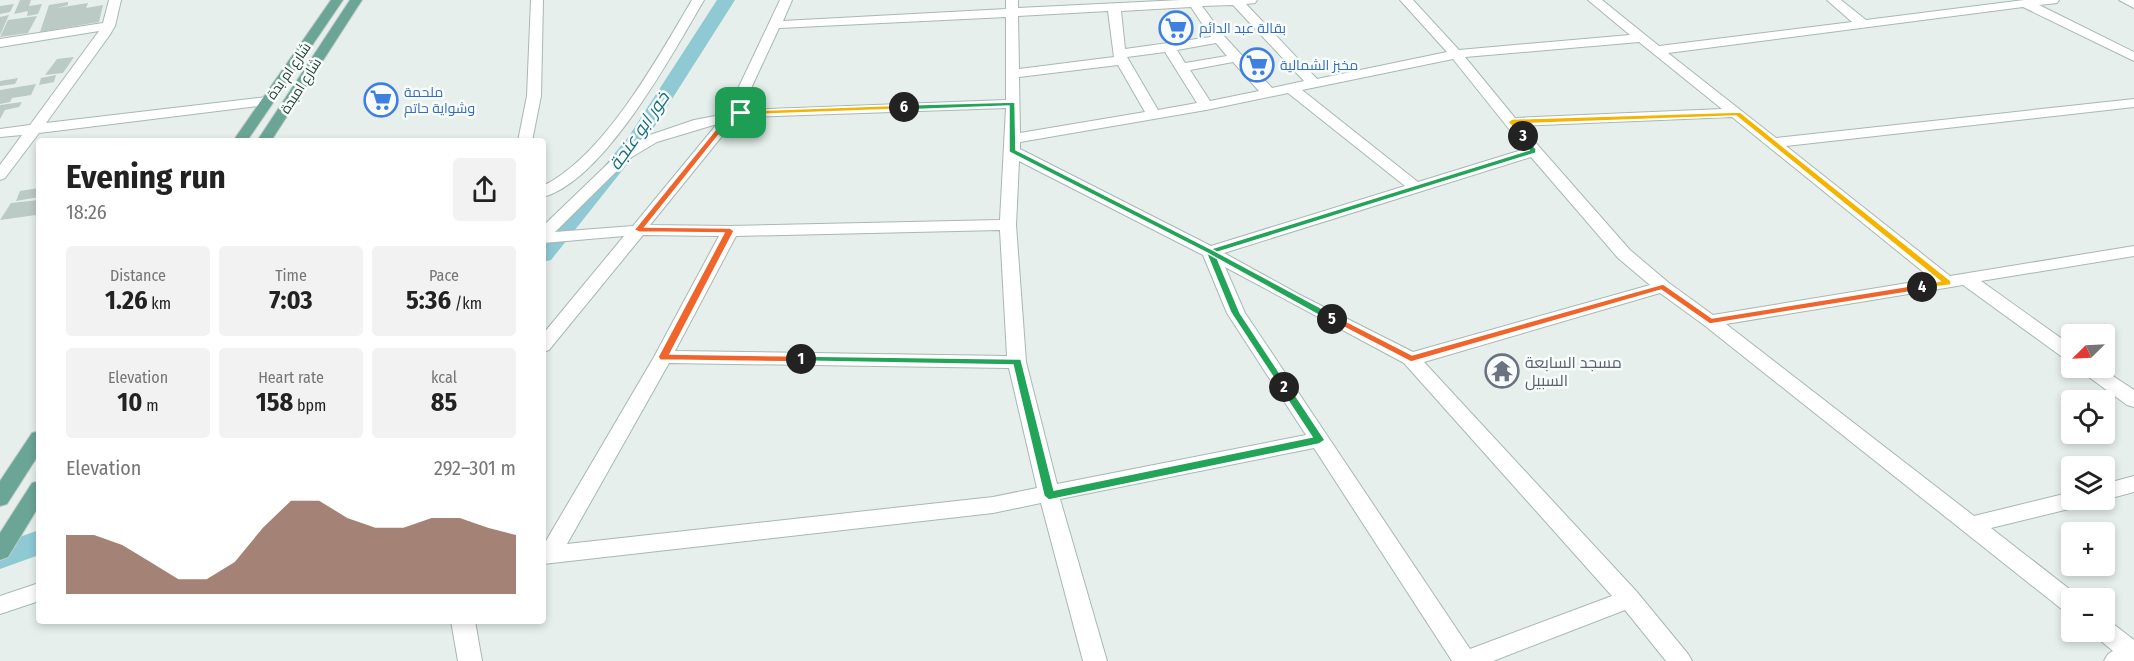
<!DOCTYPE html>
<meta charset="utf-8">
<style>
body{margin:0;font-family:"Fira Sans Condensed",Cairo,sans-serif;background:#f2f2f2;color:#222;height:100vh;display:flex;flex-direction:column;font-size:22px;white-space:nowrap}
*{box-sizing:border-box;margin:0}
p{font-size:20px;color:#767676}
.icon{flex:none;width:33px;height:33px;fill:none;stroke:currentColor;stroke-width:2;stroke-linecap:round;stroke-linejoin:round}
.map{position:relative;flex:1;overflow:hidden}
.panel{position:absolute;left:36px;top:138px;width:510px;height:486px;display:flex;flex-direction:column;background:#fff;border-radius:6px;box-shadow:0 3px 9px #0003}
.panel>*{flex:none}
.needle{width:39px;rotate:246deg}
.tools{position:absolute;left:2061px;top:324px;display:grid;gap:12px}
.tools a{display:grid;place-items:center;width:54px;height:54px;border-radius:6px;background:#fff;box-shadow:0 3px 9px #0003;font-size:30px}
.pin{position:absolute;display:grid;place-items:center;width:51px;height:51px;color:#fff;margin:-26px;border-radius:12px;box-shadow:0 3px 9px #0006}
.km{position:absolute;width:30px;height:30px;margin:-15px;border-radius:50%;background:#222;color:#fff;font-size:16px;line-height:30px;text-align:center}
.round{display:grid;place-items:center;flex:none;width:63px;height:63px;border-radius:6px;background:#f2f2f2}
.headline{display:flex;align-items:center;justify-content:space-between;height:102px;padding:0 30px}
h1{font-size:33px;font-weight:700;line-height:45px}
.figures{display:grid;grid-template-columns:repeat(3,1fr);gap:9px;height:102px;padding:6px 30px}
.figures div{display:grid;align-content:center;border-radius:6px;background:#f2f2f2;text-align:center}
.figures b{font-size:26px;font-weight:700}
.figures small{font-size:16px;font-weight:400}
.figures p{font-size:16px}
.chart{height:168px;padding:12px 30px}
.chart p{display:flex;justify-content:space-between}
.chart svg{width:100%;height:108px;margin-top:6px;fill:#804e3d;opacity:.7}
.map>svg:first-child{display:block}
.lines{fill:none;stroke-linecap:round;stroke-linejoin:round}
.canal{fill:#8ec9d4;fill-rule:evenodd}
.building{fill:#bbcac4}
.minor-casing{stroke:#a8b8b2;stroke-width:2}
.major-casing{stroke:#c2cac8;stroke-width:2}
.minor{fill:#fff;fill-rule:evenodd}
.major{fill:#6aa596;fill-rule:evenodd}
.split-1{fill:#f0652b;stroke:#fff;stroke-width:1.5}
.split-2{fill:#22a559;stroke:#fff;stroke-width:1.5}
.split-3{fill:#22a559;stroke:#fff;stroke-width:1.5}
.split-4{fill:#f5b400;stroke:#fff;stroke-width:1.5}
.split-5{fill:#f0652b;stroke:#fff;stroke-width:1.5}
.split-6{fill:#22a559;stroke:#fff;stroke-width:1.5}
.split-7{fill:#f5b400;stroke:#fff;stroke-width:1.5}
.labels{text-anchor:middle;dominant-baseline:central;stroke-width:5;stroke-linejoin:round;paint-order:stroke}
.far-shop-label{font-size:14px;fill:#366cbe;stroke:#f7fbf9;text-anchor:start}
.far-street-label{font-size:14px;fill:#24423a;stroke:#f7fbf9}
.worship-label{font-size:16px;fill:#5b616d;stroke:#f7fbf9;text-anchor:start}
.water-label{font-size:18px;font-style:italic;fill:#1c6f80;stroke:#f7fbf9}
</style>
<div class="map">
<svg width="2134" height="661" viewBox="0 0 2134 661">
<rect width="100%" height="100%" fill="#e6efeb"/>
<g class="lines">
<g class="canal">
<path d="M717,0H735L644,143L551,260L543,262V240L629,136Z"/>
<path d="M39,530V555L0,569V544Z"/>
</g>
</g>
<g class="building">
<path d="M20,0H31L29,6L42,4L38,14L27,16L28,11L14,14Z"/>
<path d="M68,2V5L57,8L88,3L86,8L103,5L99,22L40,32L49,5Z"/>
<path d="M14,4L10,12L0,14V6Z"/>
<path d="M9,15L0,35V17Z"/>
<path d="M37,16L28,33L0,37L8,20Z"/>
<path d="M74,57L63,73L45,75L57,59Z"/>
<path d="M56,75L54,82L39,85L41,78Z"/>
<path d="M18,78L15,84L0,86V81Z"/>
<path d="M36,84L31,95L12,98L10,102L0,104V90Z"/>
<path d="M22,102L19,107L5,110L0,119V105Z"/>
<path d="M39,188V197L16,201L20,191Z"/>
<path d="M39,200V210L36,215L0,220L11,203Z"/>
</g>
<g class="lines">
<g class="minor-casing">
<g id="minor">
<path d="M109,0H121L115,26L109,36L46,123L267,97L274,101L267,105L39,133L5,178L0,180V165L22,135L0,137V129L30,125L99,31L0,47V39L103,23Z"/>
<path d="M531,0H543L541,96L532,141H518L527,96Z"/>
<path d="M692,0H704C673,53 604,181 543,197V186C605,155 657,59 692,0Z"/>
<path d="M780,0H792L783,21L1006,9V0H1018V8L1181,0H1257L1255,3L1246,4L1317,79L1447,52L1400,0H1413L1459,50L1630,35L1588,0H1602L1659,46L1852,22L1827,0H1841L1866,20L2024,0H2059L2057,3L2039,5L2134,52V61L2023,7L1668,53L1776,138L2134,99V107L1786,146L1950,276L2134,246V256L1981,281L2072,346V361L2065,359L1963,285L1726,324L1974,516L2072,492V500H2083L2080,506L2073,508L1991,528L2081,598H2072V613L2064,611L1704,325L1660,293L1424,362L1637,592L1688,654L1692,661H1666L1625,610L1493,661H1452L1314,448L1060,499L1107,661H1083L1041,503L993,513L543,564V546L654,357L719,236L643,235L549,350L543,352V334L624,236L543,243V226L620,152L647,136L694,120L726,114ZM1233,5L1304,81L1272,88L1224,36L1202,6ZM1191,7L1211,37L1125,49L1121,11ZM1108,11L1114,57L1019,69L1018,16ZM1006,17V100L741,110L779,28ZM1639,42L1722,109L1515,118L1465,57ZM1216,43L1227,56L1185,63L1177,50ZM1165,52L1197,103L1158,110L1127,57ZM1453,59L1525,149L1418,182L1302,90ZM1233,62L1259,91L1210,101L1190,70ZM1118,65L1145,112L1020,133L1019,77ZM1288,93L1405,186L1211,246L1020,149V142L1206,110ZM1006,108L1000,220L730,226L650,225L735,120L750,117ZM1732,117L1932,279L1713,315L1669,283L1630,250L1521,126ZM717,124L633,226L555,232L630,158L657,142ZM1531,157L1618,258L1650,285L1413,352L1302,296L1224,253ZM1019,161L1203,255L1227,313L1306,435L1057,484L1026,362L1016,225ZM1000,230L1007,356L675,351L736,236ZM1225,267L1404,363L1612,596L1470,649L1245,313ZM669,363L1009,368L1037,488L993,497L567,544Z"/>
<path d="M2119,0H2134V8Z"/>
<path d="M2080,368H2101L2134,390V407L2127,405L2082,372Z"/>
<path d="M2134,476V492L2104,500H2103L2104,484Z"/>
<path d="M39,583V601L0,614V596Z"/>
<path d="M2104,620L2112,623L2134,640V661H2104L2108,654L2113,651L2096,637L2093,632H2104Z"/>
<path d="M451,621H475L482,661H458Z"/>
</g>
</g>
<g class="major-casing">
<g id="major">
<path d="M331,0H343L247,141H233Z"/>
<path d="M350,0H362L271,141H257Z"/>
<path d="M39,431V454L7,504L0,506V481L32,433Z"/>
<path d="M39,481V506L8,557L0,560V533L32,483Z"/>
</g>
</g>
<use href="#minor" class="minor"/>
<use href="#major" class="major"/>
</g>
<path class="split-1" d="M741,111H744V115L734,116L645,227L730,228L734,231L670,354L801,356L806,359L801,362L660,360L658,357L724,233L639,232L634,230L729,113Z"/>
<path class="split-2" d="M801,356L1021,359L1054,490L1312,437L1279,387L1284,383L1288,384L1325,440L1319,444L1049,500L1044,496L1013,365L797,361V357Z"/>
<path class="split-3" d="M1523,134L1536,149V153L1215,253L1240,313L1289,387L1284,390L1281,389L1231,313L1206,252L1207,250L1529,150L1519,136Z"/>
<path class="split-4" d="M1740,112L1951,281V285L1919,289V285L1940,281L1736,116L1518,124L1527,136L1523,139L1508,122L1512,119Z"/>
<path class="split-5" d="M1663,284L1712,318L1922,284L1927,287L1922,290L1710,324L1661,290L1411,362L1328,319L1336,316L1412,355Z"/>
<path class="split-6" d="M1015,102L1016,150L1213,250L1336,316V321H1329L1207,253L1009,152V106L904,110L900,107L904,105Z"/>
<path class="split-7" d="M904,105L907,106V109L741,115L737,113L741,111Z"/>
<defs>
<g id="supermarket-ring" transform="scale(1.725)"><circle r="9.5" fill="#f7fbf9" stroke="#3f7fe0" stroke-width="1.5"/><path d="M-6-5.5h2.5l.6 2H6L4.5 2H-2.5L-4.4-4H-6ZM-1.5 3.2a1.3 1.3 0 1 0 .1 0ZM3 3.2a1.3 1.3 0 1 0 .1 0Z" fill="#3f7fe0"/></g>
<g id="temple-ring" transform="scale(1.725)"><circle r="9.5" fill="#f7fbf9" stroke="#6b7280" stroke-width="1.5"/><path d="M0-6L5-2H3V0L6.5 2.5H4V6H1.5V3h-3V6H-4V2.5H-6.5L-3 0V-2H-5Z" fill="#6b7280"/></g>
</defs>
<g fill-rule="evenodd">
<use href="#supermarket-ring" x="1176" y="28"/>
<use href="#supermarket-ring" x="1257" y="65"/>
<use href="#supermarket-ring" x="381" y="100"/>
<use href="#temple-ring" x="1502" y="371"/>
</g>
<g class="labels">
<g class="far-shop-label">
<text x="1199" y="28">بقالة عبد الدائم</text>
<text x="1280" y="65">مخبز الشمالية</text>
<text x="404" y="92">ملحمة<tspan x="404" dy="16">وشواية حاتم</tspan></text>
</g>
<g class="far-street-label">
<text transform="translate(289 71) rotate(-55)">شارع ام بدة</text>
<text transform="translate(301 86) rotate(-57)">شارع امبدة</text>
</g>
<g class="worship-label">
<text x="1525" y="362">مسجد السابعة<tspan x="1525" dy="18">السبيل</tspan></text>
</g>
<g class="water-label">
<text transform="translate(639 131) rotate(-55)">خور ابو عنجة</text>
</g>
</g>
</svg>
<div class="tools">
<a><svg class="needle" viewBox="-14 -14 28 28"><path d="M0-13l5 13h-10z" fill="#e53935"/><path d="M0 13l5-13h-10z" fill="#767676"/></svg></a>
<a><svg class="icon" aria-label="locate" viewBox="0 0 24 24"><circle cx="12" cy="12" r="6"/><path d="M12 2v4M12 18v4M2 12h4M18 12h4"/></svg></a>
<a><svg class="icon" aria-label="layers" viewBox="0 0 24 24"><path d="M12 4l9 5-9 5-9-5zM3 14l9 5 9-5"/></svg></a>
<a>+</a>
<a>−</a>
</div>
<div class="pin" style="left:741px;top:113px;background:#1e9e55"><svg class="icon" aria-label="arrive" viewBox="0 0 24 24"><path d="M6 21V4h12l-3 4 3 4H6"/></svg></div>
<b class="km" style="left:801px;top:359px">1</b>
<b class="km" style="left:1284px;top:387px">2</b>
<b class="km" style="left:1523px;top:136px">3</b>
<b class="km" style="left:1922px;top:287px">4</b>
<b class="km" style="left:1332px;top:319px">5</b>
<b class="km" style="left:904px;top:107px">6</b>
<section class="panel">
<div class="headline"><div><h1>Evening run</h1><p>18:26</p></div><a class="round"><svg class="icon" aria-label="share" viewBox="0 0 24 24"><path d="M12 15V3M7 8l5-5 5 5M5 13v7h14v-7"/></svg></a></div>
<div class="figures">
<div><p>Distance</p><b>1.26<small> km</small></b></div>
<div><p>Time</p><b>7:03</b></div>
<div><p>Pace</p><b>5:36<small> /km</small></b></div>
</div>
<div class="figures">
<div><p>Elevation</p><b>10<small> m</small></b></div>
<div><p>Heart rate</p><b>158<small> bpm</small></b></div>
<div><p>kcal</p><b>85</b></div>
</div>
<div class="chart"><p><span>Elevation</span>292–301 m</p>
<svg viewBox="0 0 160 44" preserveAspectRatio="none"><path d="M0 44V20L10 20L20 24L30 31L40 38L50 38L60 31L70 17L80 6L90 6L100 13L110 17L120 17L130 13L140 13L150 17L160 20V44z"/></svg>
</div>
</section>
</div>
